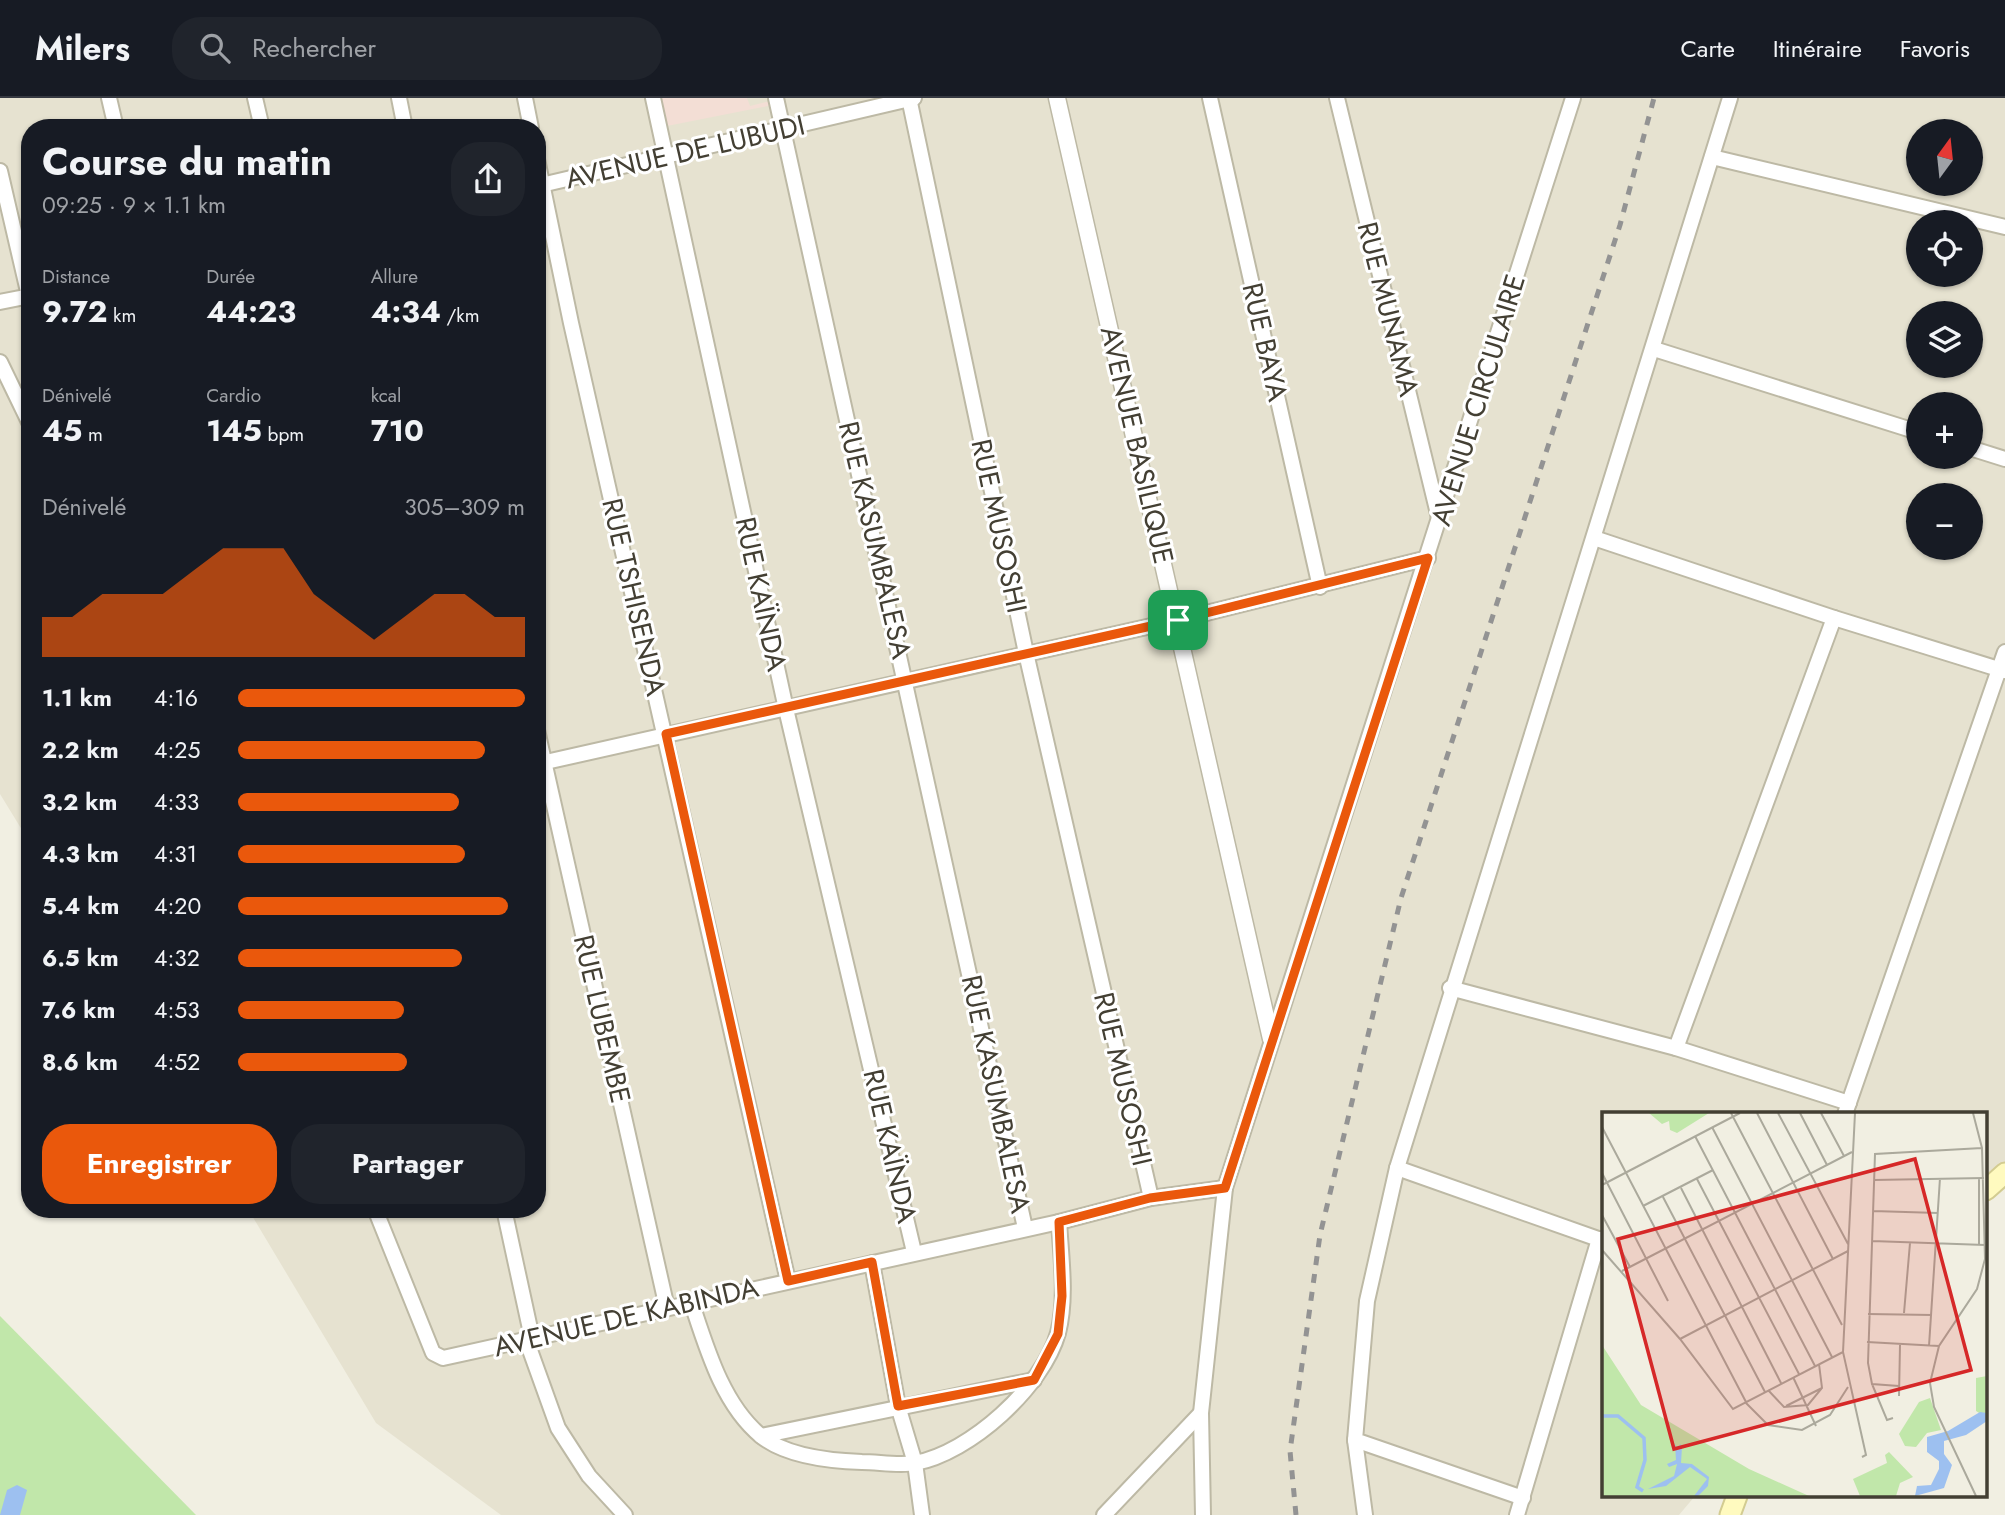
<!DOCTYPE html>
<html lang="fr">
<meta charset="utf-8">
<style>
body{margin:0;font-family:Jost,sans-serif;background:#20242c;color:#f1f3f6;height:100vh;display:flex;flex-direction:column;font-size:26px;white-space:nowrap}
*{box-sizing:border-box;margin:0}
p{font-size:23px;color:#9ea1a6}
.icon{flex:none;width:38px;height:38px;fill:none;stroke:currentColor;stroke-width:2;stroke-linecap:round;stroke-linejoin:round}
.map{position:relative;flex:1;overflow:hidden}
.side{position:absolute;left:21px;top:21px;width:525px;height:1099px;display:flex;flex-direction:column;background:#171b24;border-radius:28px;box-shadow:0 2px 5px #0004}
.side>*{flex:none}
.needle{width:46px;rotate:15deg}
.fabs{position:absolute;left:1906px;top:21px;display:grid;gap:14px}
.fabs a{display:grid;place-items:center;width:77px;height:77px;border-radius:50%;background:#171b24;box-shadow:0 2px 5px #0004;font-size:35px}
.pin{position:absolute;display:grid;place-items:center;width:60px;height:60px;color:#fff;margin:-30px;border-radius:14px;box-shadow:0 4px 10px #0006}
.round{display:grid;place-items:center;flex:none;width:74px;height:74px;border-radius:28px;background:#20242c}
.headline{display:flex;align-items:center;justify-content:space-between;height:119px;padding:0 21px}
h1{font-size:38px;font-weight:700;line-height:52px}
.metrics{display:grid;grid-template-columns:repeat(3,1fr);gap:10px;height:119px;padding:7px 21px}
.metrics div{display:grid;align-content:center}
.metrics b{font-size:30px;font-weight:700}
.metrics small{font-size:19px;font-weight:400}
.metrics p{font-size:19px}
.chart{height:196px;padding:14px 21px}
.chart p{display:flex;justify-content:space-between}
.chart svg{width:100%;height:126px;margin-top:7px;fill:#ea580c;opacity:.7}
.cta{display:flex;gap:14px;margin-top:auto;padding:14px 21px}
.cta a{flex:1;height:80px;border-radius:28px;background:#ea580c;color:#fff;font-size:28px;font-weight:700;line-height:80px;text-align:center}
.cta a+a{background:#20242c;color:#f1f3f6}
ul{padding:0 21px;list-style:none;font-size:23px}
li{display:grid;grid-template-columns:112px 84px 1fr;align-items:center;height:52px}
li i{height:18px;border-radius:9px;background:#ea580c}
header{display:flex;align-items:center;gap:42px;box-sizing:border-box;height:98px;padding:0 35px;background:#171b24;border-bottom:2px solid #363941}
header strong{font-size:33px}
nav{display:flex;gap:38px;margin-inline-start:auto;font-size:24px}
.search{width:490px;height:63px;background:#20242c;display:flex;align-items:center;gap:18px;box-sizing:border-box;padding:0 24px;border-radius:28px;color:#9ea1a6;font-size:26px}
.map>svg:first-child{display:block}
.residential{fill:#e6e2d0;fill-rule:evenodd}
.medical{fill:#f3ded5}
.green{fill:#c1e7aa}
.water{fill:#9dc0f0}
.lines{fill:none;stroke-linecap:round;stroke-linejoin:round}
.minor-casing{stroke:#bdb9a5;stroke-width:18}
.tertiary-casing{stroke:#bdb9a5;stroke-width:19}
.secondary-casing{stroke:#d3cc91;stroke-width:23}
.minor{stroke:#fff;stroke-width:14}
.tertiary{stroke:#fff;stroke-width:16}
.secondary{stroke:#fffabf;stroke-width:19}
.rail{stroke:#939393;stroke-width:5;stroke-dasharray:9 9;stroke-linecap:butt}
.route-casing{stroke:#fff;stroke-width:14}
.route{stroke:#ea580c;stroke-width:9}
.labels{text-anchor:middle;dominant-baseline:central;stroke-width:6;stroke-linejoin:round;paint-order:stroke}
.street-label{font-size:28px;fill:#433f33;stroke:#fff}
.inset-river{fill:none;stroke:#9dc0f0;stroke-width:3.5}
.inset-road{fill:none;stroke:#aba99c;stroke-width:2}
.view{fill:#d62828;fill-opacity:0.15;stroke:#d62828;stroke-width:3.5}
.inset-edge{fill:none;stroke:#433f33;stroke-width:3.5}
</style>
<header>
<strong>Milers</strong>
<div class="search"><svg class="icon" aria-label="search" viewBox="0 0 24 24"><circle cx="10" cy="10" r="6"/><path d="M15 15l6 6"/></svg>Rechercher</div>
<nav><a>Carte</a><a>Itinéraire</a><a>Favoris</a></nav>
</header>
<div class="map">
<svg width="2005" height="1417" viewBox="0 0 2005 1417">
<rect width="100%" height="100%" fill="#f1efe2"/>
<path class="residential" d="M0,0H2005V1071L1986,1089V1016H1604V1398H1695L1679,1417H501L376,1325L248,1111H537V30H30V745L0,696ZM1918,33H1970V86H1918ZM1918,124H1970V177H1918ZM1918,215H1970V268H1918ZM1918,306H1970V359H1918ZM1918,397H1970V450H1918Z"/>
<path class="medical" d="M661,0H747L750,8L770,3L773,7L667,28Z"/>
<path class="green" d="M0,1218L196,1417H0Z"/>
<path class="water" d="M17,1387L27,1392L20,1417H0L7,1392Z"/>
<g class="lines">
<g class="minor-casing">
<g id="minor">
<path d="M109,0L116,30"/>
<path d="M255,0L262,30"/>
<path d="M399,0L405,30"/>
<path d="M525,0L531,30"/>
<path d="M653,0L786,611L914,1154"/>
<path d="M776,0L1025,1130"/>
<path d="M909,0L1026,555L1151,1100"/>
<path d="M1210,0L1320,489"/>
<path d="M1337,0L1439,420"/>
<path d="M1712,59L2005,129"/>
<path d="M537,61L571,225L788,1183"/>
<path d="M0,73L29,198"/>
<path d="M537,88L914,0"/>
<path d="M0,204L30,198"/>
<path d="M1654,251L1918,334"/>
<path d="M0,264L30,326"/>
<path d="M1970,350L2005,361"/>
<path d="M1594,440L1834,520L2005,573"/>
<path d="M537,632L667,1210"/>
<path d="M537,666L1178,522L1428,460"/>
<path d="M1450,890L1676,950L1849,1005"/>
<path d="M1676,950L1834,520"/>
<path d="M1845,1016L2005,554"/>
<path d="M1397,1070L1604,1143"/>
<path d="M375,1111L433,1255L443,1260L1059,1124L1151,1100L1225,1090"/>
<path d="M504,1111L532,1240"/>
<path d="M872,1165L898,1308L915,1365L922,1417"/>
<path d="M691,1203C706,1248 722,1306 761,1338C786,1358 831,1363 862,1364C878,1364 899,1368 915,1365C970,1355 1043,1289 1058,1235C1067,1200 1061,1159 1059,1124"/>
<path d="M526,1241L558,1330L589,1378L625,1417"/>
<path d="M761,1338L1034,1282"/>
<path d="M1355,1342L1365,1417"/>
<path d="M1523,1400L1355,1342L1367,1203L1397,1070L1730,0"/>
<path d="M1104,1417L1201,1315"/>
<path d="M1203,1417L1201,1315L1225,1090L1573,0"/>
<path d="M1517,1417L1599,1141"/>
</g>
</g>
<g class="tertiary-casing">
<path id="tertiary" d="M1057,0L1271,941"/>
</g>
<g class="secondary-casing">
<g id="secondary">
<path d="M1986,1092L2005,1075"/>
<path d="M1730,1417L1737,1398"/>
</g>
</g>
<use href="#minor" class="minor"/>
<use href="#tertiary" class="tertiary"/>
<use href="#secondary" class="secondary"/>
<path class="rail" d="M1296,1417L1290,1353L1320,1137L1401,800L1620,127L1654,0"/>
</g>
<g class="lines">
<g class="route-casing">
<path id="route" d="M1428,460L1225,1090L1150,1100L1059,1124L1062,1198L1058,1236L1034,1282L898,1308L872,1164L788,1183L666,636L1178,522Z"/>
</g>
<use href="#route" class="route"/>
</g>
<g class="labels">
<g class="street-label">
<text transform="translate(685 54) rotate(-13)">AVENUE DE LUBUDI</text>
<text transform="translate(1388 211) rotate(76)">RUE MUNAMA</text>
<text transform="translate(1265 244) rotate(77)">RUE BAYA</text>
<text transform="translate(1478 302) rotate(-73)">AVENUE CIRCULAIRE</text>
<text transform="translate(1137 347) rotate(77)">AVENUE BASILIQUE</text>
<text transform="translate(999 428) rotate(78)">RUE MUSOSHI</text>
<text transform="translate(875 442) rotate(77)">RUE KASUMBALESA</text>
<text transform="translate(761 496) rotate(78)">RUE KAÏNDA</text>
<text transform="translate(634 499) rotate(77)">RUE TSHISENDA</text>
<text transform="translate(602 921) rotate(77)">RUE LUBEMBE</text>
<text transform="translate(1123 981) rotate(77)">RUE MUSOSHI</text>
<text transform="translate(996 996) rotate(78)">RUE KASUMBALESA</text>
<text transform="translate(890 1048) rotate(77)">RUE KAÏNDA</text>
<text transform="translate(626 1219) rotate(-13)">AVENUE DE KABINDA</text>
</g>
</g>
<g transform="translate(1602 1014)">
<rect width="385" height="385" fill="#f1efe2"/>
<path d="M47,1H107L75,21L68,18L67,9L60,12ZM0,233L39,293L147,357L207,384H0ZM385,264V306L374,299V266ZM328,286L339,318L325,321L314,335L303,334L297,322L317,290ZM287,340L311,365L298,371L294,384H258L251,367L285,351L283,343Z" fill="#c1e7aa"/>
<path d="M378,300L385,301V309L364,323L342,329V342L350,353L342,376L313,384L315,374L329,373L337,357V349L325,340V325L346,319ZM73,332L76,339L78,332L80,335L79,351L90,352L107,365L106,374L96,384H92L105,367L88,355L64,374L46,377L72,364L75,352L67,355L65,352L74,348Z" fill="#9dc0f0"/>
<path class="inset-river" d="M0,304H16L42,326L43,348L35,375L41,379"/>
<path class="inset-road" d="M129,1L240,213M155,1L231,147M176,1L246,132M198,1L225,53M219,1L242,44M253,1L241,240L264,343L260,345M371,1L380,36L383,147L375,177L337,234L328,271L332,295L374,384M0,15L144,290M110,15L230,245M93,24L213,254M0,61L66,189M377,66V133M95,67L197,262M272,68L382,66M0,73L138,1M79,76L179,271M61,85L163,280M41,94L111,58M271,99L336,101M0,103L28,155M270,129L383,133M0,138L78,227L131,297L241,240M20,159L250,40M302,201L308,131M266,202L330,203M78,227L246,139M265,230L337,234M327,234L338,66M191,265L214,314M270,272L285,308L291,306M297,274L270,272L266,251L273,42L380,36M166,278L182,295L206,293L220,276L217,252M297,284L298,233M143,290L166,313L200,318L228,303L246,275M184,294L220,276"/>
<path class="view" d="M313,47L369,258L72,337L16,127Z"/>
<rect width="385" height="385" class="inset-edge"/>
</g>
</svg>
<div class="fabs">
<a><svg class="needle" viewBox="-14 -14 28 28"><path d="M0-13l5 13h-10z" fill="#e53935"/><path d="M0 13l5-13h-10z" fill="#9ea1a6"/></svg></a>
<a><svg class="icon" aria-label="locate" viewBox="0 0 24 24"><circle cx="12" cy="12" r="6"/><path d="M12 2v4M12 18v4M2 12h4M18 12h4"/></svg></a>
<a><svg class="icon" aria-label="layers" viewBox="0 0 24 24"><path d="M12 4l9 5-9 5-9-5zM3 14l9 5 9-5"/></svg></a>
<a>+</a>
<a>−</a>
</div>
<div class="pin" style="left:1178px;top:522px;background:#1e9e55"><svg class="icon" aria-label="arrive" viewBox="0 0 24 24"><path d="M6 21V4h12l-3 4 3 4H6"/></svg></div>
<section class="side">
<div class="headline"><div><h1>Course du matin</h1><p>09:25 · 9 × 1.1 km</p></div><a class="round"><svg class="icon" aria-label="share" viewBox="0 0 24 24"><path d="M12 15V3M7 8l5-5 5 5M5 13v7h14v-7"/></svg></a></div>
<div class="metrics">
<div><p>Distance</p><b>9.72<small> km</small></b></div>
<div><p>Durée</p><b>44:23</b></div>
<div><p>Allure</p><b>4:34<small> /km</small></b></div>
</div>
<div class="metrics">
<div><p>Dénivelé</p><b>45<small> m</small></b></div>
<div><p>Cardio</p><b>145<small> bpm</small></b></div>
<div><p>kcal</p><b>710</b></div>
</div>
<div class="chart"><p><span>Dénivelé</span>305–309 m</p>
<svg viewBox="0 0 160 44" preserveAspectRatio="none"><path d="M0 44V30L10 30L20 22L30 22L40 22L50 14L60 6L70 6L80 6L90 22L100 30L110 38L120 30L130 22L140 22L150 30L160 30V44z"/></svg>
</div>
<ul>
<li><b>1.1 km</b>4:16<i style="width:100%"></i></li>
<li><b>2.2 km</b>4:25<i style="width:86%"></i></li>
<li><b>3.2 km</b>4:33<i style="width:77%"></i></li>
<li><b>4.3 km</b>4:31<i style="width:79%"></i></li>
<li><b>5.4 km</b>4:20<i style="width:94%"></i></li>
<li><b>6.5 km</b>4:32<i style="width:78%"></i></li>
<li><b>7.6 km</b>4:53<i style="width:58%"></i></li>
<li><b>8.6 km</b>4:52<i style="width:59%"></i></li>
</ul>
<div class="cta"><a>Enregistrer</a><a>Partager</a></div>
</section>
</div>
